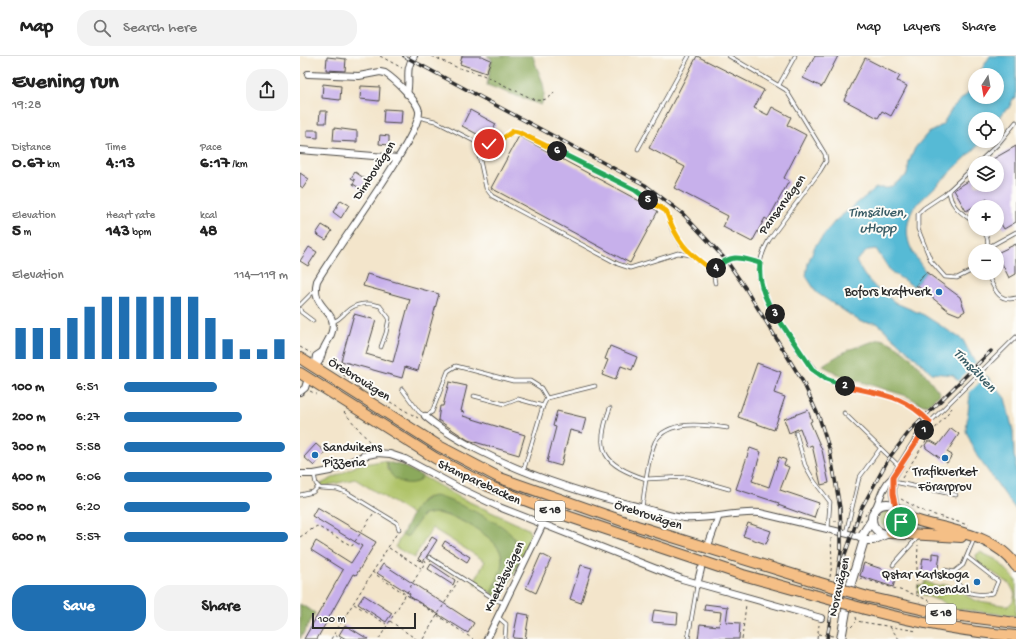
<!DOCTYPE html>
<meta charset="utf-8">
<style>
body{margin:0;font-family:"Gochi Hand",sans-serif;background:#f2f2f2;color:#222;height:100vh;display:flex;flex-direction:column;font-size:15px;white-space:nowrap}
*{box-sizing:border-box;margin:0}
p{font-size:13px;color:#767676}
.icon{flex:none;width:22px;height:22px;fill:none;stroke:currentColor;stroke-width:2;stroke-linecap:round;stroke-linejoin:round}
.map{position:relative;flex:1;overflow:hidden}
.panel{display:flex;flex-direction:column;background:#fff;width:300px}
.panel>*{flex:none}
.needle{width:26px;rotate:191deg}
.tools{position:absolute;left:668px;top:12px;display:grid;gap:8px}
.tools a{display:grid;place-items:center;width:36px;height:36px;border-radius:50%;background:#fff;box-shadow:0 2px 6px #0003;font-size:20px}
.scale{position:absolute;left:12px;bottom:10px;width:104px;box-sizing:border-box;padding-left:4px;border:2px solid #2b2b2b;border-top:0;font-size:11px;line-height:14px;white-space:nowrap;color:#2b2b2b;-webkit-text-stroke:3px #fdfcf7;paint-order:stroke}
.pin{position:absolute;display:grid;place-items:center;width:34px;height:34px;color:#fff;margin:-17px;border:2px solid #fff;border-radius:50%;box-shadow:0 1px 4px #0007}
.km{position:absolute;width:20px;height:20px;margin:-10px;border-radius:50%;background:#222;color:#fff;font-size:11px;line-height:20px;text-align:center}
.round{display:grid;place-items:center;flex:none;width:42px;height:42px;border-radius:16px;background:#f2f2f2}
.head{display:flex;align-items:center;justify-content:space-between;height:68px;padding:0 12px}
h1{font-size:22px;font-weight:800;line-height:30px}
.stats{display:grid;grid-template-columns:repeat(3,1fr);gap:6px;height:68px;padding:4px 12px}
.stats div{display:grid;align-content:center}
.stats b{font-size:17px;font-weight:800}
.stats small{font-size:11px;font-weight:400}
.stats p{font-size:11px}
.chart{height:112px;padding:8px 12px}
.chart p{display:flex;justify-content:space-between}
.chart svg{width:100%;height:72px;margin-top:4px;stroke:#1f6fb2;stroke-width:6}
.cta{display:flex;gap:8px;margin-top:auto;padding:8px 12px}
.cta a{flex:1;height:46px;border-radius:16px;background:#1f6fb2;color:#fff;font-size:16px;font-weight:800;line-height:46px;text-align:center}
.cta a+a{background:#f2f2f2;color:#222}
ul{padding:0 12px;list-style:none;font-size:13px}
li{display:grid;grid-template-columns:64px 48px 1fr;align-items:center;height:30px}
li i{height:10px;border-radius:5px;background:#1f6fb2}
header{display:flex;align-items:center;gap:24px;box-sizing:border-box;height:56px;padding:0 20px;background:#fff;border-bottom:1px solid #e0e0e0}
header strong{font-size:19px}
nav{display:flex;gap:22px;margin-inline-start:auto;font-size:14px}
.search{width:280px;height:36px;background:#f2f2f2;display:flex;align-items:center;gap:10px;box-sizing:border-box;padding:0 14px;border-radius:16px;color:#767676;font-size:15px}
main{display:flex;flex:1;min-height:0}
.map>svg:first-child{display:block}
.green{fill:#afc367;stroke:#6d7749}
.forest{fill:#8ba95c;stroke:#5b6a44}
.water{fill:#56bad5;stroke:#407280}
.pier{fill:#f3e5cb}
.building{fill:#c7b0eb}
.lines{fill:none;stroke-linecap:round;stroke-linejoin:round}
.service-casing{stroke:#494743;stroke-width:4.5}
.minor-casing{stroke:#494743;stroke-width:8}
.tertiary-casing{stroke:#494743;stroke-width:10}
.trunk-casing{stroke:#494743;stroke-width:12}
.path{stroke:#494743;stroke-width:1;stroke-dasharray:3 3;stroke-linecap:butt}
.service{stroke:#fff;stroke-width:3}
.minor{stroke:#fff;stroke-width:6}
.tertiary{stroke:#fff;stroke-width:8}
.trunk{stroke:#f5bf86;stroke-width:10}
.rail-casing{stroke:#2b2b2b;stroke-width:3.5}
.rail{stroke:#fdfcf7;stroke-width:2;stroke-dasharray:6;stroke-linecap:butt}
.trunk-bridge-casing{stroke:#494743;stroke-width:12;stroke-linecap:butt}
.trunk-bridge{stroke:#f5bf86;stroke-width:10}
.split-1-casing{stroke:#fff;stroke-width:8}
.split-2-casing{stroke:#fff;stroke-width:8}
.split-3-casing{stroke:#fff;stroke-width:8}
.split-4-casing{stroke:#fff;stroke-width:8}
.split-5-casing{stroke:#fff;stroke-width:8}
.split-6-casing{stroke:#fff;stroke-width:8}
.split-7-casing{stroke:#fff;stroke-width:8}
.split-1{stroke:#f0652b;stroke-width:5}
.split-2{stroke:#f0652b;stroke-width:5}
.split-3{stroke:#22a559;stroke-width:5}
.split-4{stroke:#22a559;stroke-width:5}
.split-5{stroke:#f5b400;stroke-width:5}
.split-6{stroke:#22a559;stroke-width:5}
.split-7{stroke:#f5b400;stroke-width:5}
.poi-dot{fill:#1f6fb2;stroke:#fdfcf7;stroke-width:1.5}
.labels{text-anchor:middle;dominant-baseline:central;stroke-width:4;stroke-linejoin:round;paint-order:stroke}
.shield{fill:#fdfcf7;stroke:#6a6a68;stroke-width:1}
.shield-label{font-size:12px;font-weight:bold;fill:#2b2b2b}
.street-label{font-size:13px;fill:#2b2b2b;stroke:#fdfcf7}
.poi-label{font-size:13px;fill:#2b2b2b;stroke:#fdfcf7;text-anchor:end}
.water-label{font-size:14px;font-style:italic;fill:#3a5d66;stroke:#fdfcf7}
</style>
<header>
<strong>Map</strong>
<div class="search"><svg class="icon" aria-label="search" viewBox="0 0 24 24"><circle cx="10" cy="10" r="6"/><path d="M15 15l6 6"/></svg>Search here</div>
<nav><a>Map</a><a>Layers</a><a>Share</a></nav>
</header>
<main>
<section class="panel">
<div class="head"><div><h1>Evening run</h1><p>19:28</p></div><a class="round"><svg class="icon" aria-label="share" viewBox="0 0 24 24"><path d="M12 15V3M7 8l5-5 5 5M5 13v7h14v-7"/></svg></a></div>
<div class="stats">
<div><p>Distance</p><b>0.67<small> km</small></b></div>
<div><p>Time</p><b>4:13</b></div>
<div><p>Pace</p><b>6:17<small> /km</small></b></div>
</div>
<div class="stats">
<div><p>Elevation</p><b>5<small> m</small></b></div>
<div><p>Heart rate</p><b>143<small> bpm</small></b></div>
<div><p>kcal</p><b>48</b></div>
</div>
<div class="chart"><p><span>Elevation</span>114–119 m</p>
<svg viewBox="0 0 160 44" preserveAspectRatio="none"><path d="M5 44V25M15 44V25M25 44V25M35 44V19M45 44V12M55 44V6M65 44V6M75 44V6M85 44V6M95 44V6M105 44V6M115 44V19M125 44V32M135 44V38M145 44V38M155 44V32"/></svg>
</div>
<ul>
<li><b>100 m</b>6:51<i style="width:57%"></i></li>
<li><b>200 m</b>6:27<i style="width:72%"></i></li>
<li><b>300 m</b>5:58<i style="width:98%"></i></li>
<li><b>400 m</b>6:06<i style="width:90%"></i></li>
<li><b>500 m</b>6:20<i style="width:77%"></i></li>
<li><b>600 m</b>5:57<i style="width:100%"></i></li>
</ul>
<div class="cta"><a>Save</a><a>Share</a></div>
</section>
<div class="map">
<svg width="716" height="583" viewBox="0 0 716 583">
<rect width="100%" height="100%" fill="#fdfcf7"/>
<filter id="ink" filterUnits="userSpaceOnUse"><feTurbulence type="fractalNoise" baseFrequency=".025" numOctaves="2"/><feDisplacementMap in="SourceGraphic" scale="8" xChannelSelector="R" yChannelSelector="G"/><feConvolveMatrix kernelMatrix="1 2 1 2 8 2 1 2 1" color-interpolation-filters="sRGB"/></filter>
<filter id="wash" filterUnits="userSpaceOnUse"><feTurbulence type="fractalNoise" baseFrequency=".012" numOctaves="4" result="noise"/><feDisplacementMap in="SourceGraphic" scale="16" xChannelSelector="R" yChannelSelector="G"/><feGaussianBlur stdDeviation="0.9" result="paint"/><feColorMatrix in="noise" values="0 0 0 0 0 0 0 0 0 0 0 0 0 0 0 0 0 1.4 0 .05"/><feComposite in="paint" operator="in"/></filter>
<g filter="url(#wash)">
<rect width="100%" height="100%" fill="#f3e5cb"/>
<g class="green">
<path d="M82,405L87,406V414L119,425L122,420L161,442L228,473C235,483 225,495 220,504L219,492L127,441L121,445L113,459L55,423L21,431L19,429L58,409Z"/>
<circle cx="587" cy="463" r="8"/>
<path d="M135,457C154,459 201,480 202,502C203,514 196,526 191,537L174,527L185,505L132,472L114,502L95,491L102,479L104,480L123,459Z"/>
<path d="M680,496L697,504L716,524V560L650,552L643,546L618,537V529L623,530L625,525L635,530L647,528L674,544L708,550L713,545L715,538L710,528L677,506L676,499Z"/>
</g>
<g class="forest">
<path d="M187,0H233C237,17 250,31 241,49L187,29L192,3Z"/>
<path d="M580,283C606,289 624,317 640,337L639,339L628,348L623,349L607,340L542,320L523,310L524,308L548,294Z"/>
<path d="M87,406L100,409L122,420L119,425C103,432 88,422 87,406Z"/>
<path d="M135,440C150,443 192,463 204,472C213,479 223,493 220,504C217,515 205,532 200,543L191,537C196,526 203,514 202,502C201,483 159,461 142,458C135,456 130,458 123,459L108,480H104L102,479C111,463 115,442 135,440Z"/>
<path d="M0,548L15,557L0,583Z"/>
</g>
<path class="water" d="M690,0H716V42L713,43L709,52L705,54L697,66V63H675V85H683L613,152C601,179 609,193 626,216L616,229L613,230L591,216L576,193L568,194L556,205L564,219L576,232L596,247L624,259L663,284L673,303L705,342L713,375L714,400L716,406V454L677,400L666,375L670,338L653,319L632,317L577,267L561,266L517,237L506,220L508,207L515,190L535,165L576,132H589L607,119L609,106L615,92L627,78L642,69L653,51L667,38L675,24V41H697V19H678Z"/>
<path class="pier" d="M677,305L688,318L668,338L657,326Z"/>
<g id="blocks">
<g class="building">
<path d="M162,0H182L191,4L186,17L160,8Z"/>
<path d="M397,0L464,34L454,52L468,59L472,51L491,61L487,69L506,79L484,122L489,125L468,164L465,162L452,186L423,171L428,160L374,132L385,111L349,92Z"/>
<path d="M515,0H538L522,31L503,22Z"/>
<path d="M27,1L46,3L45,15L26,14Z"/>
<path d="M565,2L600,20L597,25L607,30L591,60L582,55L578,62L544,44Z"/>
<path d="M23,28L41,30L40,44L22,42Z"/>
<path d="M61,30L80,31L79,45L60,43Z"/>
<path d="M84,53L102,54L101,68L83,67Z"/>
<path d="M170,54L196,68L188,84L162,70Z"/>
<path d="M20,55H27L26,67H19Z"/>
<path d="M34,72L57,75V86L33,85Z"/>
<path d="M7,74H18V82L7,81Z"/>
<path d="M80,79L89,80V89L79,88Z"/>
<path d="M219,80L358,155L330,207L191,132Z"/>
<path d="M716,90V166L704,173L697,161V151H691L687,143L666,155L654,134L675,121V129H697V107H686Z"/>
<path d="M55,116L67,124L61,133L53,128L55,124L51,122Z"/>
<path d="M0,117L9,123L3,132L0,130Z"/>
<path d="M41,144L49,149L41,162L33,156Z"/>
<path d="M22,169L32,175L26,184L16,178Z"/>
<path d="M716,188V218L709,222L697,197Z"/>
<path d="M9,191L17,196L8,210L0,205Z"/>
<path d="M626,216L660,241L665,255L659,259L649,255L616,229Z"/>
<path d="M67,218L139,238L118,315L105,311L102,322L41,305L54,258L76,264L66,298L93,306L110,243L63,230Z"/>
<path d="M310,290L337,301L332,314L321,310L315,324L302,319L308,304L305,303Z"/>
<path d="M457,307L481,316L474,337L485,341L474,374L438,361Z"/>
<path d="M149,326L167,330L161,355L164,356L163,360L225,379L219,399L168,384L138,364L140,350H143Z"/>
<path d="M508,354L512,365L510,366L522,394L529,427L521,429L512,389L507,391L500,372L489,377L484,363Z"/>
<path d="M257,355L286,362L282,377L270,374L261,410L247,406L256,371L253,370Z"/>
<path d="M651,372L659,378L647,396L652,399L647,407L626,392L625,389L628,385H631L638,389Z"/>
<path d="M16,388L25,396L14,410L4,401Z"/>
<path d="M450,392L461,396L452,425L469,431L479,401L486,404L484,409L489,411L480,434L519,447L514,462L478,449L479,447L436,433Z"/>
<path d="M17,451L76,486L56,519L53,518L17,583H4L43,514L11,494L16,485L51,507L62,490L12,460Z"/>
<path d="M448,467L471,475L466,488L443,480Z"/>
<path d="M132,481L137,484L123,506L118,503Z"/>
<path d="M145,485L170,501L167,506L142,490Z"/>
<path d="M632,497L640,498L637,520L629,519L630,516L621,515L623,502L632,503Z"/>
<path d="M241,498L251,503L236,537L226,532Z"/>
<path d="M564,507L597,518L593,531L560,520Z"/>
<path d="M83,508L174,567L168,577L109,540L110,538L77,517Z"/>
<path d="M131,508L155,524L153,529L128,513Z"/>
<path d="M281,509L292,512L281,547L270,543Z"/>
<path d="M64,539L92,557L86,566L58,548Z"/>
<path d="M405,548L428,551L426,566L440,567L439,583H398L400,568L419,570L421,556L404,554Z"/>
<path d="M354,554L378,557L377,568L352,566Z"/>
<path d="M218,557L229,559L225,583L213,582Z"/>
<path d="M45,569L68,583H46L39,579Z"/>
</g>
</g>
</g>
<g filter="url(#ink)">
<use href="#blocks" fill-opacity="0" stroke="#494743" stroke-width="1"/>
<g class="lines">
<g class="service-casing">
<g id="service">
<path d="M429,0L486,34L525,98L526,105L520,115L469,184C462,196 458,209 460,222C462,244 507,312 525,322C548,335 575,334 599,343C611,347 621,357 630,366"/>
<path d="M479,29L495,0"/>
<path d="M118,61L135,65L176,86"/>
<path d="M338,93L389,0"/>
<path d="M678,107L698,88L716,66"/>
<path d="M675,110L645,138L624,152L618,158V173L631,205L645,221L657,222L675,213"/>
<path d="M649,134C650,151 662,157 675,167"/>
<path d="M682,173C688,181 689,185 686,195"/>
<path d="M687,192L716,176"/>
<path d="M391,199L378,197L330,212L318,208L192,140L186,132L176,86C192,88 200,86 213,75L218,76L335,134L366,155L372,173L381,188L391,199L413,215C431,197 437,201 460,207"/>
<path d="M413,215L415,227"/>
<path d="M687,217C694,231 697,247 716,242"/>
<path d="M0,249L14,235"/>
<path d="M0,253L1,256L13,265"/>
<path d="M33,266C40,263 41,261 46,256C55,247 68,246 80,250L89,262L86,277L81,291"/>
<path d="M102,333L119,356L125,360L132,356L148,315L156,310L213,325H230L241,332L247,342"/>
<path d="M174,340L205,348L218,343L243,350"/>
<path d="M310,352C294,395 303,409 346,423L342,452"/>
<path d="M544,357L599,410"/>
<path d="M427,372C406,369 367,363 355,386C350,397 348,411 346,423L387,421L429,433"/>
<path d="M496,377L505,409L514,425L530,446L528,473"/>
<path d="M618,381L630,366L716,281"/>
<path d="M223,416L243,350L247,342L295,330"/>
<path d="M14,418L16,428L20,432L37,433L46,436L97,467L99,473"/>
<path d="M594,426L656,439"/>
<path d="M0,439L13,436L18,431"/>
<path d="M546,477L559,422L580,393"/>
<path d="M129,501L196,544L205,547"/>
<path d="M593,509L619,480"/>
<path d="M645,514L654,516L663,509L674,483"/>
<path d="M654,516C657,537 674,541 693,537L698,525L667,501"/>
<path d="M198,561L206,568L205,583"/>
<path d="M388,583L397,530"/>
</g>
</g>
<g class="minor-casing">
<g id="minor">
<path d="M8,18L59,20L80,16L85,17C94,23 117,44 119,55C122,78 33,196 17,225C10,253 38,253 32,275C31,281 26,287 24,292C20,300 22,305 14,311"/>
<path d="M107,38C111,23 104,14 114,0"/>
<path d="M0,94L98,102"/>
<path d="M14,311L16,300L22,296"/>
<path d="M0,336L5,332L8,322"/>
<path d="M125,360C141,374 159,384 178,394C230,421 284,438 340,451C355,455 369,460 384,462C411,464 434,455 460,457L561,481"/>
<path d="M0,418H14L30,415L63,400L77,397L90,398L105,403L161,433L199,451L382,523L521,562"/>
<path d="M593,421V438L596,452"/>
<path d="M575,454L583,434L588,426L593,421L618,381"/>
<path d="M409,487L418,462"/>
<path d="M397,529L401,513"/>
<path d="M187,583L243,468"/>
</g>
</g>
<g class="tertiary-casing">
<g id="tertiary">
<circle cx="587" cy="463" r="15"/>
<path d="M564,484H573L586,478"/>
<path d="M541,583L551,527L564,484L561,481L572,464"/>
</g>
</g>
<g class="trunk-casing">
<g id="trunk">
<path d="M0,302L139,390L200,422L337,470L517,526"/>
<path d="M0,317L135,402L188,430L261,458L443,519L514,539"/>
<path d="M601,459C636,474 693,474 716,510"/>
<path d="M591,477L661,481"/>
<path d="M568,541L638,557L716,567"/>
<path d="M565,553C614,566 665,576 716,580"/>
</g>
</g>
<g class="path">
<path d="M80,0L102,12"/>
<path d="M132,0L156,11L183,19L235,44C244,45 249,43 255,36"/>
<path d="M0,291L11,297"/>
<path d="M38,316L118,362"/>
<path d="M10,335L16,338"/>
<path d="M44,356L74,391"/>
<path d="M602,422L629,380L652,352"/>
<path d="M601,443L625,456L668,469"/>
<path d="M565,460L568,454"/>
<path d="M534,465H543"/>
<path d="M554,465L562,464"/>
<path d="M0,481L17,470L52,490L73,458"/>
<path d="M89,492L121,512"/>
<path d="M72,516L173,583"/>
<path d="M530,521L532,508L531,481"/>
<path d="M560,524L561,522L616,539L632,546"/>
<path d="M616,538L618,489"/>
<path d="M54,548L86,568"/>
<path d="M556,561L557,565L562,566L617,575"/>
<path d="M90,565L116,583"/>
<path d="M551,571L556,566"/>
<path d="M590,571L599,583"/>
<path d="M518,578L533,580"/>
<path d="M35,579L41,583"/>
<path d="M31,583L97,477"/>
<path d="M79,583L126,505"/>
<path d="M123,583L158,525"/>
<path d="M442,583L446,548"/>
<path d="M517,583L519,569"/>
</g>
<use href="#service" class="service"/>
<use href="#minor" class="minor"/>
<use href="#tertiary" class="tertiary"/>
<use href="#trunk" class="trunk"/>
<g class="rail-casing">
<g id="rail">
<path d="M104,0L345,129L383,158L426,204L446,233L503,326L519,361L530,395L540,452L541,476V496L527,583"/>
<path d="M543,504L561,453L589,402L609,376L691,295"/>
</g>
</g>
<use href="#rail" class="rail"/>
<g class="trunk-bridge-casing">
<g id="trunk-bridge">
<path d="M517,526L568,541"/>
<path d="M514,539L565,553"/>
</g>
</g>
<use href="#trunk-bridge" class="trunk-bridge"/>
</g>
</g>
<g class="lines" filter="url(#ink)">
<g class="split-1-casing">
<path id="split-1" d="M601,466V459L596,452L593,438V421L624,374"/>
</g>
<g class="split-2-casing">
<path id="split-2" d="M545,330C582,339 602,338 630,366L624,374"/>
</g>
<g class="split-3-casing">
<path id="split-3" d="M475,258L512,313L526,323L545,330"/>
</g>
<g class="split-4-casing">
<path id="split-4" d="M416,212C432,197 441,202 460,207C458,226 464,242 475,258"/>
</g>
<g class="split-5-casing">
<path id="split-5" d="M348,144L366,155C377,186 386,196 413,215L416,212"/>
</g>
<g class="split-6-casing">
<path id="split-6" d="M257,95L335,134L348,144"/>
</g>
<g class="split-7-casing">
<path id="split-7" d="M189,88L198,86L213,75L218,76L257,95"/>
</g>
<use href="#split-1" class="split-1"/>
<use href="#split-2" class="split-2"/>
<use href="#split-3" class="split-3"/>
<use href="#split-4" class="split-4"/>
<use href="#split-5" class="split-5"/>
<use href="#split-6" class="split-6"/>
<use href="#split-7" class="split-7"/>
</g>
<g class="poi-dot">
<circle cx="639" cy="236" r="4"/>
<circle cx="15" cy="399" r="4"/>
<circle cx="645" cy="402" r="4"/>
<circle cx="677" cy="526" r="4"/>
</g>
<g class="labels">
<g class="shield">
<rect x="235" y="445" width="30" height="20" rx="3"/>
<rect x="626" y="548" width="30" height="20" rx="3"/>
</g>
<g class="shield-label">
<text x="250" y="455">E 18</text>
<text x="641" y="558">E 18</text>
</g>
<g class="street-label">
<text transform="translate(75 115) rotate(-57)">Dimbovägen</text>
<text transform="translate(483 149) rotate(-54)">Pansarvägen</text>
<text transform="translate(59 324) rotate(32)">Örebrovägen</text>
<text transform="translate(179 427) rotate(25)">Stamparebacken</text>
<text transform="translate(348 460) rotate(18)">Örebrovägen</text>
<text transform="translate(205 521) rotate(-64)">Knektåsvägen</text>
<text transform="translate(540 531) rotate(-77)">Noravägen</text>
</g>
<g class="poi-label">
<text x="631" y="236">Bofors kraftverk</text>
<text x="23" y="392" text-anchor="start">Sandvikens<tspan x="23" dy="15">Pizzeria</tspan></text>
<text x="645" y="416" text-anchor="middle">Trafikverket<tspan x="645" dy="15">Förarprov</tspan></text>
<text x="669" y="519">Qstar Karlskoga<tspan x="669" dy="15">Rosendal</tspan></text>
</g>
<g class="water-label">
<text x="578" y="157">Timsälven,<tspan x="578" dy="16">utlopp</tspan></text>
<text transform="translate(674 315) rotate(46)">Timsälven</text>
</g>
</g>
</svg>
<div class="tools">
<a><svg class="needle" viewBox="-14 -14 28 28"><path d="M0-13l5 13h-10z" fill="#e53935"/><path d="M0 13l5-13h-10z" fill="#767676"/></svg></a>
<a><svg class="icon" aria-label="locate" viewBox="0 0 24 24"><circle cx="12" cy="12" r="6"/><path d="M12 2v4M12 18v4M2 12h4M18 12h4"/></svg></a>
<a><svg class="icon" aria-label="layers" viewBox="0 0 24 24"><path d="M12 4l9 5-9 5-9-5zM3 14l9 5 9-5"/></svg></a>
<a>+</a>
<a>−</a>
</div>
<div class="scale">100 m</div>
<div class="pin" style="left:601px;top:466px;background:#1e9e55"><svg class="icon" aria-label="arrive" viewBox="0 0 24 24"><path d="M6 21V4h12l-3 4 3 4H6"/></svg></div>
<div class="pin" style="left:189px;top:88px;background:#d93025"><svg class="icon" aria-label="check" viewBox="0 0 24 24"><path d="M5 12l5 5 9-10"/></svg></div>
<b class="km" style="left:624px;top:374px">1</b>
<b class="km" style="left:545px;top:330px">2</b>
<b class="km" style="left:475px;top:258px">3</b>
<b class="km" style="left:416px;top:212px">4</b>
<b class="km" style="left:348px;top:144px">5</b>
<b class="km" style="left:257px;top:95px">6</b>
</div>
</main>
